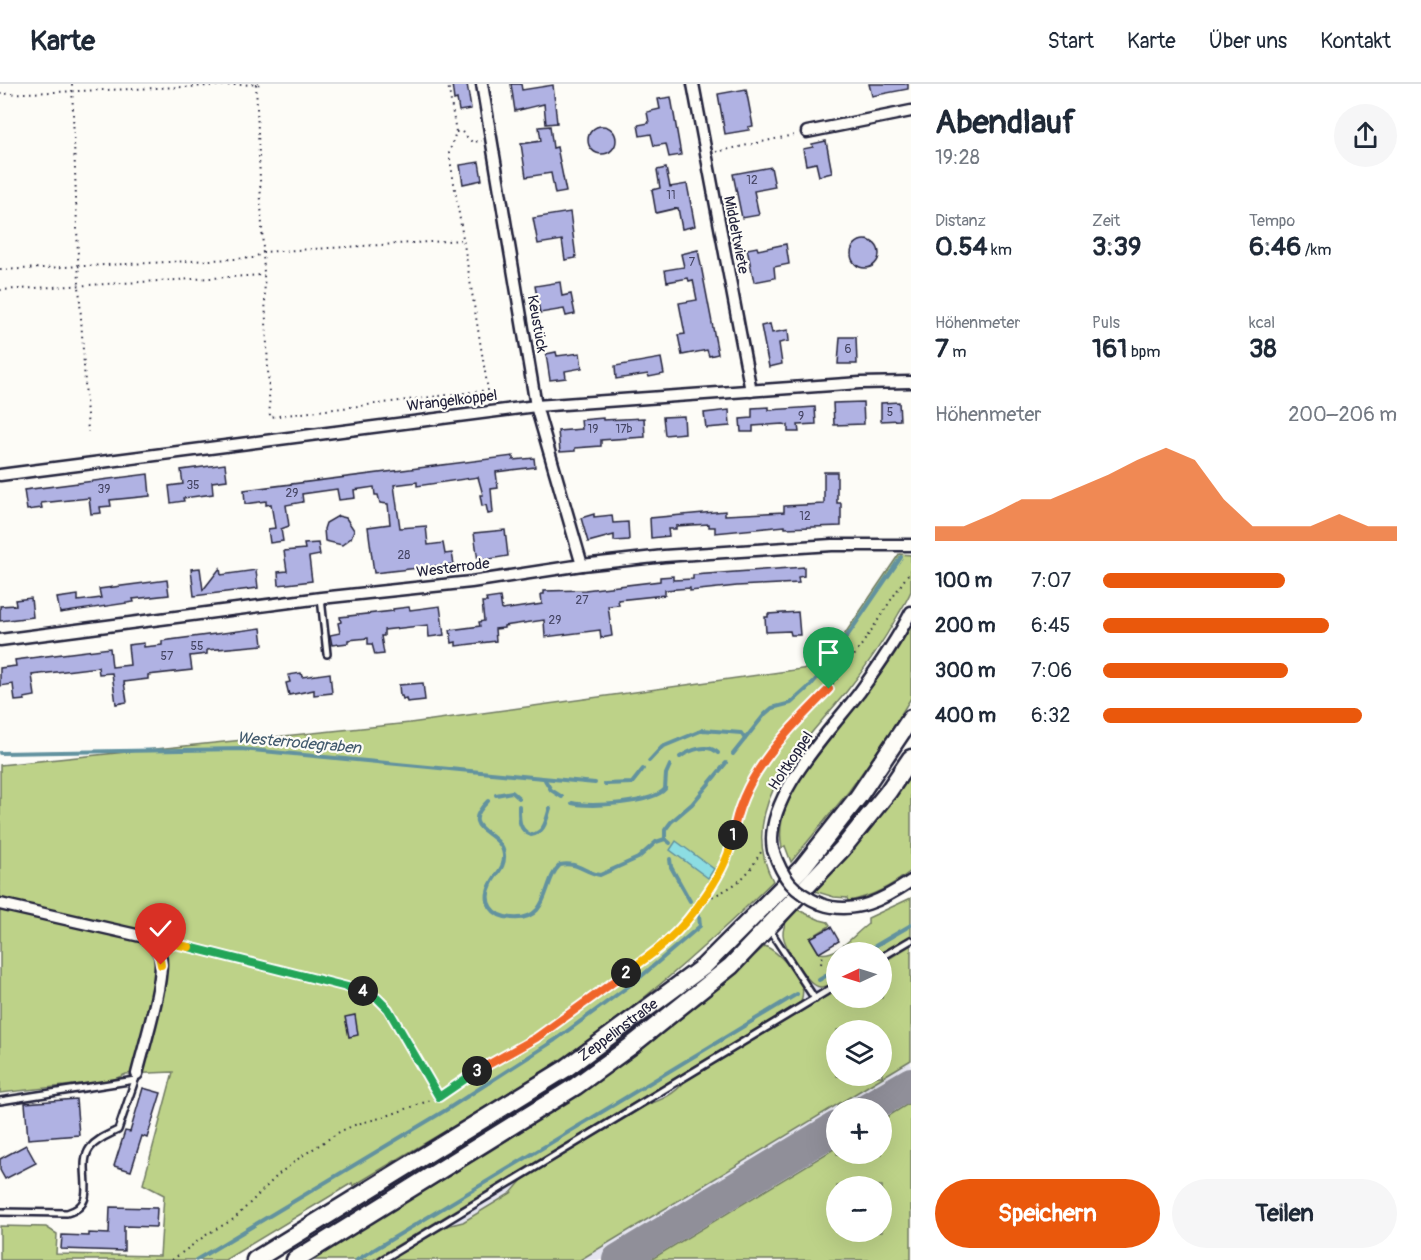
<!DOCTYPE html>
<html lang="de">
<meta charset="utf-8">
<style>
body{margin:0;font-family:Pangolin,sans-serif;background:#f6f6f7;color:#1f2937;height:100vh;display:flex;flex-direction:column;font-size:22px;white-space:nowrap}
*{box-sizing:border-box;margin:0}
p{font-size:20px;color:#747a83}
.icon{flex:none;width:33px;height:33px;fill:none;stroke:currentColor;stroke-width:2;stroke-linecap:round;stroke-linejoin:round}
.map{position:relative;flex:1;overflow:hidden}
.panel{display:flex;flex-direction:column;background:#fff;width:510px}
.panel>*{flex:none}
.needle{width:39px;rotate:266deg}
.tools{position:absolute;left:826px;top:858px;display:grid;gap:12px}
.tools a{display:grid;place-items:center;width:66px;height:66px;border-radius:50%;background:#fff;box-shadow:0 6px 24px #0002;font-size:30px}
.pin{position:absolute;display:grid;place-items:center;width:51px;height:51px;color:#fff;margin:-62px -26px;border-radius:50% 50% 50% 0;rotate:-45deg;box-shadow:0 0 6px #0007}
.pin .icon{rotate:45deg}
.km{position:absolute;width:30px;height:30px;margin:-15px;border-radius:50%;background:#222;color:#fff;font-size:16px;line-height:30px;text-align:center}
.round{display:grid;place-items:center;flex:none;width:63px;height:63px;border-radius:32px;background:#f6f6f7}
.overview{display:flex;align-items:center;justify-content:space-between;height:102px;padding:0 24px}
h1{font-size:33px;font-weight:700;line-height:45px}
.stats{display:grid;grid-template-columns:repeat(3,1fr);gap:9px;height:102px;padding:6px 24px}
.stats div{display:grid;align-content:center}
.stats b{font-size:26px;font-weight:700}
.stats small{font-size:16px;font-weight:400}
.stats p{font-size:16px}
.chart{height:168px;padding:12px 24px}
.chart p{display:flex;justify-content:space-between}
.chart svg{width:100%;height:108px;margin-top:6px;fill:#ea580c;opacity:.7}
.button{display:flex;gap:12px;margin-top:auto;padding:12px 24px}
.button a{flex:1;height:69px;border-radius:36px;background:#ea580c;color:#fff;font-size:24px;font-weight:700;line-height:69px;text-align:center}
.button a+a{background:#f6f6f7;color:#1f2937}
ul{padding:0 24px;list-style:none;font-size:20px}
li{display:grid;grid-template-columns:96px 72px 1fr;align-items:center;height:45px}
li i{height:15px;border-radius:8px;background:#ea580c}
header{display:flex;align-items:center;gap:36px;box-sizing:border-box;height:84px;padding:0 30px;background:#fff;border-bottom:2px solid #e0e1e3}
header strong{font-size:28px}
nav{display:flex;gap:33px;margin-inline-start:auto;font-size:21px}
main{display:flex;flex:1;min-height:0}
.map>svg:first-child{display:block}
.built{fill:#e6e6f1;fill-rule:evenodd}
.green{fill:#bdd288;stroke:#707a62;stroke-width:1.5;fill-rule:evenodd}
.water{fill:#8cdde2;stroke:#62929f;stroke-width:1.5}
.lines{fill:none;stroke-linecap:round;stroke-linejoin:round}
.stream{stroke:#62929f;stroke-width:4}
.taxiway{stroke:#908f99;stroke-width:32}
.building{fill:#b0b2e3;stroke:#22223b;stroke-width:1.5}
.service-casing{stroke:#22223b;stroke-width:10}
.minor-casing{stroke:#22223b;stroke-width:15}
.trunk-casing{stroke:#22223b;stroke-width:21}
.path{stroke:#22223b;stroke-width:2;stroke-dasharray:1.5 4.5;stroke-linecap:butt}
.service{stroke:#fdfcf7;stroke-width:5}
.minor{stroke:#fdfcf7;stroke-width:10}
.trunk{stroke:#fdfcf7;stroke-width:16}
.minor-bridge-casing{stroke:#22223b;stroke-width:15;stroke-linecap:butt}
.minor-bridge{stroke:#fdfcf7;stroke-width:10}
.split-1-casing{stroke:#fff;stroke-width:12}
.split-2-casing{stroke:#fff;stroke-width:12}
.split-3-casing{stroke:#fff;stroke-width:12}
.split-4-casing{stroke:#fff;stroke-width:12}
.split-5-casing{stroke:#fff;stroke-width:12}
.split-6-casing{stroke:#fff;stroke-width:12}
.split-1{stroke:#f0652b;stroke-width:8}
.split-2{stroke:#f5b400;stroke-width:8}
.split-3{stroke:#f0652b;stroke-width:8}
.split-4{stroke:#22a559;stroke-width:8}
.split-5{stroke:#22a559;stroke-width:8}
.split-6{stroke:#f5b400;stroke-width:8}
.labels{text-anchor:middle;dominant-baseline:central;stroke-width:4.5;stroke-linejoin:round;paint-order:stroke}
.number-label{font-size:12px;fill:#464665}
.street-label{font-size:15px;fill:#22223b;stroke:#fdfcf7}
.water-label{font-size:16px;font-style:italic;fill:#425a6d;stroke:#fdfcf7}
</style>
<header>
<strong>Karte</strong>
<nav><a>Start</a><a>Karte</a><a>Über uns</a><a>Kontakt</a></nav>
</header>
<main>
<div class="map">
<svg width="911" height="1176" viewBox="0 0 911 1176">
<rect width="100%" height="100%" fill="#fdfcf7"/>
<filter id="ink" filterUnits="userSpaceOnUse"><feTurbulence type="fractalNoise" baseFrequency=".0167" numOctaves="2"/><feDisplacementMap in="SourceGraphic" scale="12" xChannelSelector="R" yChannelSelector="G"/><feConvolveMatrix kernelMatrix="1 2 1 2 8 2 1 2 1" color-interpolation-filters="sRGB"/></filter>
<g filter="url(#ink)">
<path class="built" d="M911,835V1176H345L837,880V914H882V868H855ZM837,946H882V992H837ZM837,1024H882V1070H837ZM837,1102H882V1148H837Z"/>
<g class="green">
<path d="M899,470L911,471C911,481 911,497 911,507C908,515 902,524 898,531C883,558 866,583 847,607C804,659 734,724 773,797C712,857 649,914 579,963C506,1013 429,1056 353,1102L352,1099L225,1176H0V1142L46,1143L57,1150L56,1170L160,1172L164,1111L143,1100L173,988L126,990L110,997L0,1009V681L410,639L823,582Z"/>
<path d="M911,542V614L884,658L849,707L791,778L785,762L782,764C779,750 781,736 786,723C795,699 813,678 828,658C857,620 889,584 911,542Z"/>
<path d="M911,686V787C891,802 872,813 848,817L847,814L834,813L814,807L836,783Z"/>
<path d="M911,814V851L882,868H837V896C832,899 826,904 820,903C808,902 784,862 783,850C783,840 790,832 796,825L820,836L828,838L830,841L828,843L810,854L819,869C838,873 854,850 868,840V834Z"/>
<path d="M911,861V976L580,1176H389L447,1142L463,1138L511,1109L522,1096L647,1021C661,1016 675,1010 684,998L837,906V914H882V879ZM837,946H882V992H837Z"/>
<path d="M765,862C779,868 797,889 802,903C804,908 802,913 801,918L373,1176H308C404,1118 502,1063 595,999C655,958 711,911 765,862Z"/>
<path d="M911,1018V1176H650L837,1063V1070H882V1036ZM837,1102H882V1148H837Z"/>
</g>
<path class="water" d="M676,757L714,785L708,794L670,766Z"/>
<g class="lines">
<g class="stream">
<path d="M0,669L241,665L595,699"/>
<path d="M733,670L765,630L772,624L791,619L811,601L826,583L901,473"/>
<path d="M680,673C690,666 708,659 718,669"/>
<path d="M649,677L662,663L703,646L741,649L745,655"/>
<path d="M545,696L551,706L562,713"/>
<path d="M605,700L632,699L643,685"/>
<path d="M496,711L512,708L519,714"/>
<path d="M488,717C456,748 502,745 504,771C505,784 496,789 491,800C482,818 492,833 512,834C551,837 542,797 560,781C577,777 585,789 600,791L638,774L656,758L665,755"/>
<path d="M572,719C590,724 653,719 665,705L666,690L670,681"/>
<path d="M519,722C519,734 518,746 531,751C545,749 546,736 550,724"/>
<path d="M665,755V746L671,738L692,720L726,679"/>
<path d="M665,755L670,759"/>
<path d="M670,775L671,783L690,817"/>
<path d="M865,868L911,841"/>
<path d="M819,896L837,885"/>
<path d="M196,1176L446,1026L555,956L637,896L700,842L699,831"/>
<path d="M357,1176L797,910"/>
</g>
<g class="taxiway">
<path d="M868,1024L911,999"/>
<path d="M618,1176L837,1043"/>
</g>
</g>
<g class="building">
<path d="M452,0H467L471,25L459,27L457,15L454,16Z"/>
<path d="M511,0H521L522,6L553,1L557,39L546,40L544,20L515,27Z"/>
<path d="M869,0H908V5L872,12Z"/>
<path d="M746,5L753,42L748,43L749,46L725,50L718,10Z"/>
<path d="M671,13L681,71L669,73L666,60L654,62L651,50L640,52L638,41L649,39L647,28L660,25L658,15Z"/>
<circle cx="602" cy="56" r="14"/>
<path d="M550,42L553,64L557,63L566,108L555,110L551,89L526,93L521,60L541,57L539,43Z"/>
<path d="M826,57L832,89L819,92L816,79L806,81L803,65L813,63L812,60Z"/>
<path d="M479,78L482,96L463,100L460,81Z"/>
<path d="M771,83L775,103L754,107L759,131L742,134L733,90Z"/>
<path d="M666,84L670,103L687,100L695,142L682,145L678,124L656,129L652,106L660,104L657,86Z"/>
<path d="M570,128L576,174L565,176L562,156L538,160L533,134Z"/>
<circle cx="865" cy="170" r="14"/>
<path d="M786,160L789,180L774,183L775,194L754,198L747,165L757,163L758,166Z"/>
<path d="M698,166L718,270L709,272L707,266L682,271L678,251L685,250L679,219L697,216L693,196L689,197L688,194L667,198L665,186L684,183L681,170Z"/>
<path d="M560,198L562,212L571,210L575,230L566,232L564,225L540,229L535,202Z"/>
<path d="M770,240L772,249L788,246L789,257L779,259L782,280L769,283L761,242Z"/>
<path d="M840,253H856L857,280H838Z"/>
<path d="M556,268L557,272L580,269L582,284L565,287L566,294L550,296L546,270Z"/>
<path d="M661,274L664,290L649,293L648,290L616,295L615,282Z"/>
<path d="M863,318L864,340L834,341L833,319Z"/>
<path d="M899,318L900,336L881,337V319Z"/>
<path d="M769,323V326L815,323L816,340L798,341L799,348H788V341L783,340L753,342V348H741L740,335L752,334V324Z"/>
<path d="M729,326L730,342L706,344L704,329Z"/>
<path d="M684,332L685,349L665,351L663,333Z"/>
<path d="M603,334V336L644,334L645,353L601,356V362L575,364V367L560,368L558,347L582,345L581,336Z"/>
<path d="M513,372V376L534,374L535,383L496,388L498,404L491,405L493,429L488,430L486,421L482,422L480,411H483L478,393L417,402V398L394,401L400,444L426,442L428,461L443,459L445,470L452,469L454,480L374,489L368,443L390,440L388,420L380,419L378,411H375L374,403L354,406L355,414L339,416L337,405L302,410L303,418L286,421L289,442L281,445L283,457L270,459L268,445L275,444L271,420L266,421V417L245,420L244,406Z"/>
<path d="M225,380L227,396L212,398L213,410L183,414L184,417L171,419L169,402L183,400L181,386Z"/>
<path d="M824,388H837V419H841V442L785,444V442L715,449V443H709V440L676,442V445H668L669,452L651,454L650,434L725,427V431L784,428V422L824,420Z"/>
<path d="M148,390L150,412L110,416L111,422L100,423L101,429L91,430L89,414L41,419L42,424L27,426L24,406Z"/>
<path d="M594,430V433L612,431L613,439L628,438L629,456L614,457V451L588,458L581,434Z"/>
<path d="M338,432L346,434L354,446L351,454L342,461L325,457L324,445L326,439Z"/>
<path d="M505,446L508,472L478,477L474,449Z"/>
<path d="M318,459L320,471L309,473L312,497L279,501L278,488L287,487L284,467L305,465L304,460Z"/>
<path d="M804,483V492L798,493L799,499L737,502L690,507V504L665,506V511L618,516L619,521L608,522L612,552L601,554L600,546L545,553L544,536L504,542V544L495,545L496,557L456,562V558L452,559L450,546L480,542L479,538L484,537L482,518H487L486,515L500,513L502,526L542,520L541,510H544V507L585,506L660,497V493L673,492V496L693,495V491Z"/>
<path d="M200,484L203,506L220,484L221,491L256,486L258,504L194,512L191,485Z"/>
<path d="M167,496L169,511L133,515L134,518L60,529L57,514L78,511V517L101,514L99,505Z"/>
<path d="M31,514L33,533L0,537V522L16,521L15,516Z"/>
<path d="M440,522L444,551L429,553L428,541L384,546V552H381L384,570L375,571L372,560H368V554L348,556V559L332,561L330,551L340,549L338,539L341,538L340,533L393,527V525L409,523L410,526Z"/>
<path d="M798,528L800,551H791L790,547L766,548L765,533H768V530Z"/>
<path d="M261,544L263,561L207,566V570L190,572L192,586L148,591V595L124,598L127,618L116,620L112,589L99,590L98,583L32,591L35,612L24,614L25,616L15,617L13,600L0,602V584L16,582L15,576L110,564L112,583L130,581L128,561L144,559V563L162,561V557Z"/>
<path d="M301,589L302,593L330,589L332,609L314,611V606L289,611L286,599L290,598L288,591Z"/>
<path d="M423,599L425,616L407,618L406,614L403,615L402,612H400L399,601Z"/>
<path d="M831,843L839,857L819,869L810,854Z"/>
<path d="M355,931L358,951L349,953L345,933Z"/>
<path d="M143,1004L161,1009L147,1054L142,1052L131,1087L114,1082L125,1047L130,1048Z"/>
<path d="M76,1015L79,1051L28,1055L25,1019Z"/>
<path d="M26,1061L36,1079L5,1095L0,1086V1075Z"/>
<path d="M110,1123L157,1124L156,1143L124,1142V1167L61,1165L62,1151L89,1152V1149L109,1150Z"/>
</g>
<g class="lines">
<g class="service-casing">
<g id="service">
<path d="M321,514L327,570"/>
<path d="M769,845L815,915"/>
<path d="M882,873L911,856"/>
<path d="M0,1017L135,996L136,993"/>
<path d="M0,1128L67,1129C102,1120 75,1084 90,1064C97,1055 108,1051 118,1046L135,996"/>
<path d="M382,1176L837,901"/>
</g>
</g>
<g class="minor-casing">
<g id="minor">
<path d="M482,0L536,322L582,481"/>
<path d="M693,0L751,307"/>
<path d="M807,48L911,27"/>
<path d="M0,391L536,322L860,299L911,298"/>
<path d="M0,556L321,514L471,498L582,481L664,472L832,461H911"/>
<path d="M773,766C763,715 829,648 859,609C878,583 896,557 911,528"/>
<path d="M0,820L145,853C151,859 157,863 160,871C166,892 143,965 137,990"/>
<path d="M821,820C854,832 884,815 911,797"/>
</g>
</g>
<g class="trunk-casing">
<g id="trunk">
<path id="s1" d="M255,1176L565,985L703,883L802,784L858,713L911,634"/>
<path d="M295,1176L576,1002L631,962L731,882L842,765L888,708L911,674"/>
</g>
</g>
<g class="path">
<path d="M72,0L79,201L88,348"/>
<path d="M256,0L270,333L488,306L449,69L456,48L448,0"/>
<path d="M0,10L263,0"/>
<path d="M456,48H462L472,58L482,57"/>
<path d="M716,68L798,50"/>
<path d="M0,186L254,174L263,168L463,156"/>
<path d="M0,206L264,191"/>
<path d="M701,817C720,810 739,801 752,783C755,778 758,772 762,767"/>
<path d="M166,857L363,907L377,914L388,925L439,1013"/>
<path d="M821,880L823,870"/>
<path d="M172,1176L209,1149L234,1135L280,1089L302,1072L341,1047L357,1040L384,1033L439,1013L486,981L536,954L667,858C688,835 723,794 731,765C734,756 734,746 735,738C738,720 747,702 756,687C776,655 808,632 831,602C861,566 884,525 911,486"/>
</g>
<use href="#service" class="service"/>
<use href="#minor" class="minor"/>
<use href="#trunk" class="trunk"/>
<g class="minor-bridge-casing">
<path id="minor-bridge" d="M773,766C783,795 793,808 821,820"/>
</g>
<use href="#minor-bridge" class="minor-bridge"/>
</g>
</g>
<g class="lines" filter="url(#ink)">
<g class="split-1-casing">
<path id="split-1" d="M733,751C742,689 788,647 829,605"/>
</g>
<g class="split-2-casing">
<path id="split-2" d="M626,889C640,878 655,869 667,857C692,835 729,784 733,751"/>
</g>
<g class="split-3-casing">
<path id="split-3" d="M477,987L536,954L626,889"/>
</g>
<g class="split-4-casing">
<path id="split-4" d="M363,907L377,914L388,925L439,1013L477,987"/>
</g>
<g class="split-5-casing">
<path id="split-5" d="M189,863L363,907"/>
</g>
<g class="split-6-casing">
<path id="split-6" d="M161,881C159,868 155,862 145,854L189,863"/>
</g>
<use href="#split-1" class="split-1"/>
<use href="#split-2" class="split-2"/>
<use href="#split-3" class="split-3"/>
<use href="#split-4" class="split-4"/>
<use href="#split-5" class="split-5"/>
<use href="#split-6" class="split-6"/>
</g>
<g class="labels">
<g class="number-label">
<text x="752" y="96">12</text>
<text x="671" y="111">11</text>
<text x="692" y="178">7</text>
<text x="848" y="265">6</text>
<text x="890" y="328">5</text>
<text x="801" y="332">9</text>
<text x="593" y="345">19</text>
<text x="624" y="345">17b</text>
<text x="193" y="401">35</text>
<text x="104" y="405">39</text>
<text x="292" y="409">29</text>
<text x="805" y="432">12</text>
<text x="404" y="471">28</text>
<text x="582" y="516">27</text>
<text x="555" y="536">29</text>
<text x="197" y="562">55</text>
<text x="167" y="572">57</text>
</g>
<g class="street-label">
<text transform="translate(736 151) rotate(79)">Middeltwiete</text>
<text transform="translate(537 240) rotate(80)">Keustück</text>
<text transform="translate(452 317) rotate(-7)">Wrangelkoppel</text>
<text transform="translate(453 484) rotate(-7)">Westerrode</text>
<text transform="translate(791 677) rotate(-56)">Holtkoppel</text>
<text stroke="none"><textPath href="#s1" startOffset="430">Zeppelinstraße</textPath></text>
</g>
<g class="water-label">
<text transform="translate(299 659) rotate(5)">Westerrodegraben</text>
</g>
</g>
</svg>
<div class="tools">
<a><svg class="needle" viewBox="-14 -14 28 28"><path d="M0-13l5 13h-10z" fill="#e53935"/><path d="M0 13l5-13h-10z" fill="#747a83"/></svg></a>
<a><svg class="icon" aria-label="layers" viewBox="0 0 24 24"><path d="M12 4l9 5-9 5-9-5zM3 14l9 5 9-5"/></svg></a>
<a>+</a>
<a>−</a>
</div>
<div class="pin" style="left:829px;top:605px;background:#1e9e55"><svg class="icon" aria-label="arrive" viewBox="0 0 24 24"><path d="M6 21V4h12l-3 4 3 4H6"/></svg></div>
<div class="pin" style="left:161px;top:881px;background:#d93025"><svg class="icon" aria-label="check" viewBox="0 0 24 24"><path d="M5 12l5 5 9-10"/></svg></div>
<b class="km" style="left:733px;top:751px">1</b>
<b class="km" style="left:626px;top:889px">2</b>
<b class="km" style="left:477px;top:987px">3</b>
<b class="km" style="left:363px;top:907px">4</b>
</div>
<section class="panel">
<div class="overview"><div><h1>Abendlauf</h1><p>19:28</p></div><a class="round"><svg class="icon" aria-label="share" viewBox="0 0 24 24"><path d="M12 15V3M7 8l5-5 5 5M5 13v7h14v-7"/></svg></a></div>
<div class="stats">
<div><p>Distanz</p><b>0.54<small> km</small></b></div>
<div><p>Zeit</p><b>3:39</b></div>
<div><p>Tempo</p><b>6:46<small> /km</small></b></div>
</div>
<div class="stats">
<div><p>Höhenmeter</p><b>7<small> m</small></b></div>
<div><p>Puls</p><b>161<small> bpm</small></b></div>
<div><p>kcal</p><b>38</b></div>
</div>
<div class="chart"><p><span>Höhenmeter</span>200–206 m</p>
<svg viewBox="0 0 160 44" preserveAspectRatio="none"><path d="M0 44V38L10 38L20 33L30 27L40 27L50 22L60 17L70 11L80 6L90 11L100 27L110 38L120 38L130 38L140 33L150 38L160 38V44z"/></svg>
</div>
<ul>
<li><b>100 m</b>7:07<i style="width:62%"></i></li>
<li><b>200 m</b>6:45<i style="width:77%"></i></li>
<li><b>300 m</b>7:06<i style="width:63%"></i></li>
<li><b>400 m</b>6:32<i style="width:88%"></i></li>
</ul>
<div class="button"><a>Speichern</a><a>Teilen</a></div>
</section>
</main>
